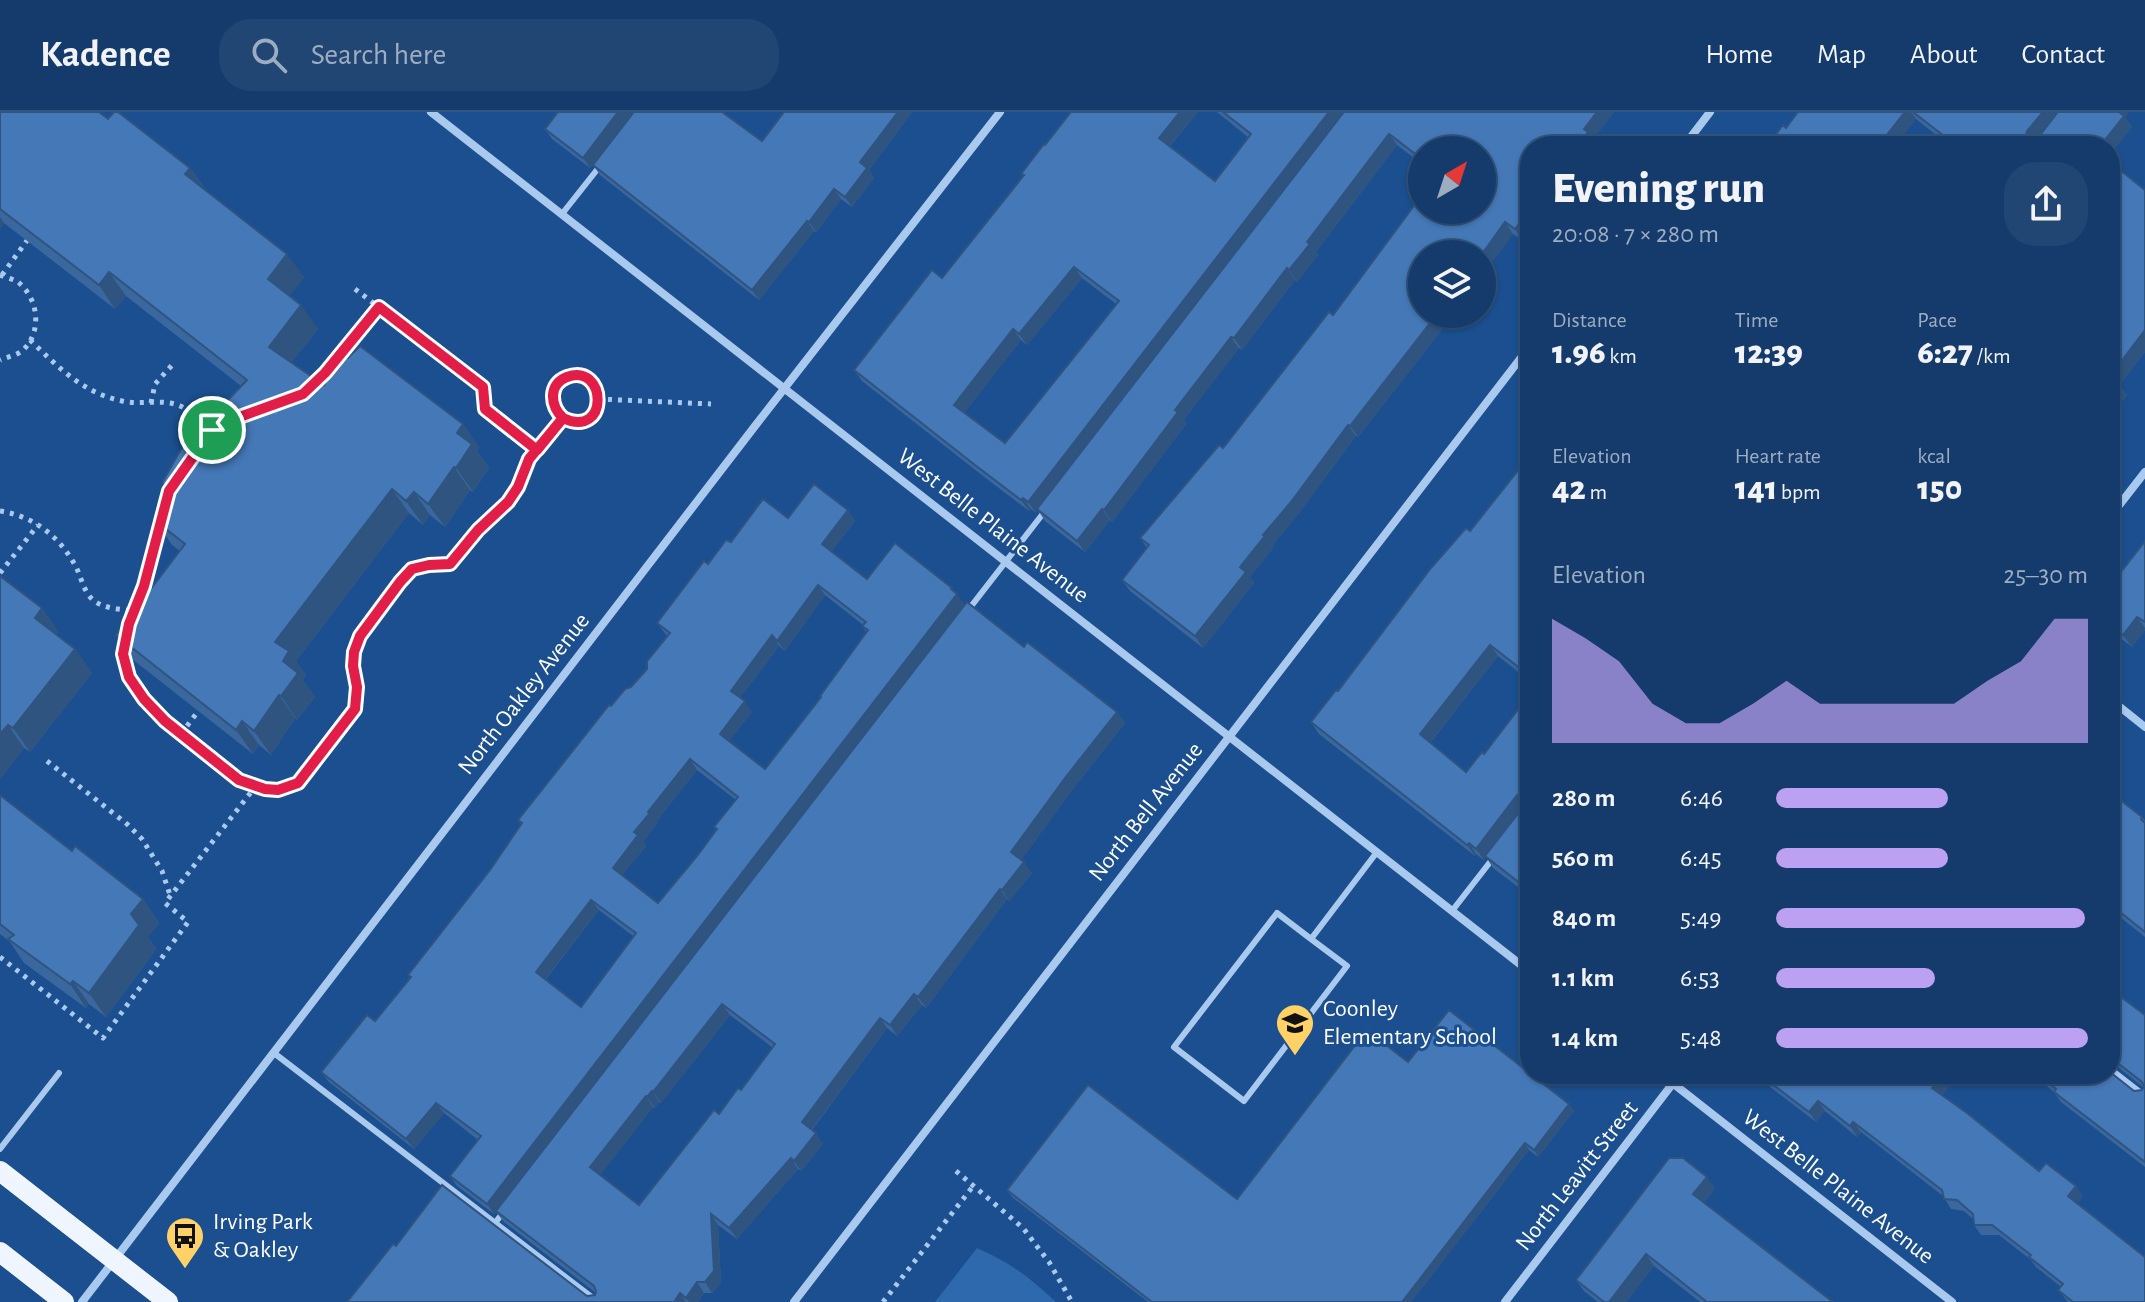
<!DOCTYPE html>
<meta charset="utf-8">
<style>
body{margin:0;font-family:"Alegreya Sans",sans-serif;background:#214673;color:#f1f3f6;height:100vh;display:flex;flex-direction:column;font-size:30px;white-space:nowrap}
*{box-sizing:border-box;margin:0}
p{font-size:26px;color:#9dadc1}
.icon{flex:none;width:44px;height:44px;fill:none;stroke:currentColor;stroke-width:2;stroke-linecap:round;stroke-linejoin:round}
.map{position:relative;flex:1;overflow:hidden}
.details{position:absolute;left:1520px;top:24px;width:600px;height:948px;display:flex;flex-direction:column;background:#143b6b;border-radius:32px;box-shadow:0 2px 6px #0004,0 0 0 2px #33557e}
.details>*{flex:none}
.needle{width:52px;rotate:39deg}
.fabs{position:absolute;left:1408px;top:24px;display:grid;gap:16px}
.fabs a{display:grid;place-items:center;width:88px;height:88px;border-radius:50%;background:#143b6b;box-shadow:0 2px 6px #0004,0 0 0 2px #33557e;font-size:40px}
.pin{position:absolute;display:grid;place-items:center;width:68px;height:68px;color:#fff;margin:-34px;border:4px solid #fff;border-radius:50%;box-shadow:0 2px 8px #0007}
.round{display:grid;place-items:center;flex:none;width:84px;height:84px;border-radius:32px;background:#214673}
.overview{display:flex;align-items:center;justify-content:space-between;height:136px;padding:0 32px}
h1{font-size:44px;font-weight:800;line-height:60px}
.figures{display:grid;grid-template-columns:repeat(3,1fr);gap:12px;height:136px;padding:8px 32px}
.figures div{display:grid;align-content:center}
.figures b{font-size:34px;font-weight:800}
.figures small{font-size:22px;font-weight:400}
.figures p{font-size:22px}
.chart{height:224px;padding:16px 32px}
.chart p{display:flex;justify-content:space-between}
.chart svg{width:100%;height:144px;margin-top:8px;fill:#bca0f2;opacity:.7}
ul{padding:0 32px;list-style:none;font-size:26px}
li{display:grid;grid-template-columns:128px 96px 1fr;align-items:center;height:60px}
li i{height:20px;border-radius:10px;background:#bca0f2}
header{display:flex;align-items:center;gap:48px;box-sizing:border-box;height:112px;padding:0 40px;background:#143b6b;border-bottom:2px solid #33557e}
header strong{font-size:38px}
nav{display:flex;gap:44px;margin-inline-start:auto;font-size:28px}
.search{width:560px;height:72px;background:#214673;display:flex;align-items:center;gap:20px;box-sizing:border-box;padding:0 28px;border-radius:32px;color:#9dadc1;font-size:30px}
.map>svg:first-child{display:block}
.green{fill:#2e69ad}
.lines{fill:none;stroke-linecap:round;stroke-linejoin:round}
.path{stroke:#a9c9ee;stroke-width:5;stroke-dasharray:4 6;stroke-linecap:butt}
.service{stroke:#a9c9ee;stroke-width:6}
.minor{stroke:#a9c9ee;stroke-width:8}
.primary{stroke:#f0f6ff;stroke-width:20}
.wall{fill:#3a679d;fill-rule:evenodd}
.shaded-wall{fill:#305480}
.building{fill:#4478b7;stroke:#305480;stroke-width:2;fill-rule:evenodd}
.route-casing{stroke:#fff;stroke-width:16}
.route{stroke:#e11d48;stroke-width:10}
.labels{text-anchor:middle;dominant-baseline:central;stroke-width:6;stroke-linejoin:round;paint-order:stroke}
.street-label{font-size:24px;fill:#fff;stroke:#1b4f8f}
.poi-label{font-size:24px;fill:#fff;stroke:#1b4f8f;text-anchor:start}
</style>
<header>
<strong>Kadence</strong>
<div class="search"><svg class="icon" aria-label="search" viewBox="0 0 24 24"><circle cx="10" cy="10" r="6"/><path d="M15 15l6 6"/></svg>Search here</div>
<nav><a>Home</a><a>Map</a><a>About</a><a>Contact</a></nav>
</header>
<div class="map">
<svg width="2145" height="1190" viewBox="0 0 2145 1190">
<rect width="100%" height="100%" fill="#1b4f8f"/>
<path class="green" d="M977,1136C1011,1151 1029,1165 1056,1190H935Z"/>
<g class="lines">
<g class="path">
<path d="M0,163C5,165 13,167 18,170C38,186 43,219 23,238C18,243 7,245 0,248"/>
<path d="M2,163L31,123"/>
<path d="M355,177L483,275L485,297L537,338"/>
<path d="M30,228C58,255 83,281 122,289C140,293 161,287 178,293C190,298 199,307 209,315"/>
<circle cx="576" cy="287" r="23"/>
<path d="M312,274L325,261L379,195"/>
<path d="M598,287L711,292"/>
<path d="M151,291L155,272L174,251"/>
<path d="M0,399C33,404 59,424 75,453C81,464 83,478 92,487C103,497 120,497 134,499"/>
<path d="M164,401L171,376"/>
<path d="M0,461L38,413"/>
<path d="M132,504L144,474L161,410"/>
<path d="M126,529C123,541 124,554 129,565C145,598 222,661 255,675"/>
<path d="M181,622L196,602"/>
<path d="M47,649L127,712L142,727L162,759L170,783"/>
<path d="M0,845L103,926L188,810L165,791L255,675C268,678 285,679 297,671C301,668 352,603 354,597C362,580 351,560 354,542C356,527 400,464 414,457C424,451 439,452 450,452L478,418L508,390L518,375L529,347L563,306"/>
<path d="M956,1059L1023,1116L1049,1150L1072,1190"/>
<path d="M883,1190L974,1073"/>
</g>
<g class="service">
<path d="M562,102L600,54"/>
<path d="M969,497L1045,399"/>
<path d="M1452,799L1494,745"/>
<path d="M1311,827L1347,854L1244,989L1174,935L1277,801L1311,827L1377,740"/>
<path d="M274,941L598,1190"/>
<path d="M2110,957L2145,984"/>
<path d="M0,1037L59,961"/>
<path d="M495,1111L505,1098"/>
</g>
<g class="minor">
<path d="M431,0L1530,860"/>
<path d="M1684,34L1710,0"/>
<path d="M2110,405L2145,360"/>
<path d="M2110,587L2145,615"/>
<path d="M1661,962L1952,1190"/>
<path d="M82,1190L755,314L1000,0"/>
<path d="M794,1190L1530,234"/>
<path d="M1505,1190L1680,962"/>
</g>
<g class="primary">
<path d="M0,1059L168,1190"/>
<path d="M0,1140L64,1190"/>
</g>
</g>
<g class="wall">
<path d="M0,0L108,7L190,56L206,78L304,165L289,184L318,217L291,251L324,273L348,246L463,312L479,336L477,339L489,356L473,380L470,378L445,415L430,403L423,413L409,401L296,549L306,563L303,568L315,585L297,608L295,606L271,643L259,633L253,642L132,547L116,523L180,439L172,433L156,409L172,385L162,371L241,274L126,184L115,197L4,111L0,117Z"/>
<path d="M633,0L590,56L552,27L545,17Z"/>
<path d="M784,0H912L869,58L874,66L852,95L841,87L816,120L814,119L759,188L600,63L593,53L762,29Z"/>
<path d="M1071,0H1198L1170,34L1215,69L1249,26L1217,0H1614L1593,27L1596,31L1530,34L1523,129L1513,122L1422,202H1454L1358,325L1356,324L1299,401L1272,434L1273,436L1250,465L1254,471L1203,536L1130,479L1122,468L1147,436L1140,426L1223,336L1333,203L1482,98L1422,38V52L1397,33L1316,140L1318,143L1297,170L1295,168L1242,238L1239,236L1209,275L1184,308L1186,312L1112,410L1110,408L1085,440L1045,409L1038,398L1036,401L1031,397L1029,399L983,364L862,269L854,258L942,166L1023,64L1021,62ZM1082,166L1116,192L1005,331L964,301L1021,228L1027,233Z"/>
<path d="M1798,0H2129L2125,5L2132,15L2110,42V34H1950L1916,7L1786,16Z"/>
<path d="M2110,50L2145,78V240L2119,273L2127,283L2110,304L2118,110L2110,104Z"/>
<path d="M1530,327V569L1498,544L1430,631L1466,660L1484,642L1530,582V784L1493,756L1486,745L1484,748L1476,742L1475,744L1319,622L1311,610L1470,419L1526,349L1520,340Z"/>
<path d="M848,398L855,409L831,440L867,467L955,481L964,492L1117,600L1125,611L1073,677L1021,748L1032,761L1009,789L1007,787L926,896L922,893L897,924L887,916L812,1018L823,1032L801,1059L798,1057L737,1127L718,1113L721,1170L712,1181H704L698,1190H347L396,1134L587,1184L595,1183L596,1181L504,1110L496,1100L494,1102L457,1074L450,1064L478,1028L444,1001L414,1037L329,970L321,960L375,909L410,866L408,863L490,758L521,713L518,708L611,594L631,575L647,557L667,524L657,511L708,452L731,430L788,406ZM825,483L863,513L862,514L866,520L821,585L765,657L729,629L752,600L740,586L779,534L785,539ZM697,658L736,688L714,715L716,718L698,743L658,791L622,763L646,734L643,730L657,711L656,710ZM599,798L633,824L581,895L546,867ZM730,903L773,936L741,978L639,1093L600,1063L653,995L655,996L659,990L661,991Z"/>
<path d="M2145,429V518L2132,535L2110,518V474Z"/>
<path d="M0,464L42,496L58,520L56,522L75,537L92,561L30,640L24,636L0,667Z"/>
<path d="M2110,680L2142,705L2145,709V825L2110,797Z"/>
<path d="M0,683L72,739L143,787L159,811L148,825L156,837L106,905L89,892L86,896L24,851L10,830L0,822Z"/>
<path d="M2110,870L2123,886L2145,903V1055L2061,990L2054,980L2032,962H2110L2134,979L2142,978L2143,975L2114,952H2110Z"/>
<path d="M1408,950L1569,992L1574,999L1538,1045L1529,1038L1411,1190H1148L1012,1085L1007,1078L1237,1087Z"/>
<path d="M1753,962H1944L1951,972L1942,983L2039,1059L2083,1084L2077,1092L2145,1190H2068L2058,1178L2061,1175L2036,1155L2031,1148L1999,1123H1981L1974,1113L1973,1107L1964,1099L1951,1097L1943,1084L1861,1020L1857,1025L1825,999L1816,1010Z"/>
<path d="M1715,1076L1704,1091L1833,1190H1700L1654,1154L1626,1190H1598L1584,1179L1576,1168Z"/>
</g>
<g class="shaded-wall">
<path d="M618,0H633L590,56L583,46Z"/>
<path d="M898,0H912L869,58L874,66L852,95L845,85L860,50Z"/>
<path d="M1180,0H1198L1167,37L1159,26Z"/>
<path d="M1329,0H1345L1036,401L1028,390Z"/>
<path d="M1597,0H1614L1593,27L1596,31L1594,34H1577L1584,17Z"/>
<path d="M1905,0H1911L1916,7L1895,34H1878Z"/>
<path d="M2043,0H2059L2035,34L2026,24L2027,19Z"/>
<path d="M2117,0H2129L2125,5L2132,15L2110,42V34H2100Z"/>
<path d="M1389,22L1397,33L1316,140L1318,143L1297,170L1289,158L1307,130Z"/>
<path d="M190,56L206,79L185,62Z"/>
<path d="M834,77L841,87L816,120L809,110Z"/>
<path d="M1530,98V119L1523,129L1515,117Z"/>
<path d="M0,105L4,111L0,117Z"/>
<path d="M807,109L814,119L759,188L752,178Z"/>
<path d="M1505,110L1513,122L1482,164V142Z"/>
<path d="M287,142L304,165L284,191L268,167Z"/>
<path d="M1074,155L1082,166L1027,233L1019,222Z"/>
<path d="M1287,156L1295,168L1242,238L1234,226Z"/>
<path d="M109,160L126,184L115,197L99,173Z"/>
<path d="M301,193L318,217L285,259L269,235Z"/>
<path d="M1437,202H1454L1358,325L1350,314Z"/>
<path d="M1013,217L1021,228L962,304L954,293Z"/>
<path d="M2145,218V240L2119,273L2127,283L2110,304V264Z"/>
<path d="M1231,225L1239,236L1184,308L1186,312L1112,410L1104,398L1175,298Z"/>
<path d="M463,312L479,336L477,339L489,356L473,380L456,356L457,321Z"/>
<path d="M1348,313L1356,324L1299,401L1272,434L1273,436L1250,465L1254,471L1203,536L1195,524L1240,455L1263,423Z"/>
<path d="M454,355L470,378L445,415L428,392Z"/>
<path d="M392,377L409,401L296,549L306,563L303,568L315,585L297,608L281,584L283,549L275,530Z"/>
<path d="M414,380L430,403L423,413L406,389Z"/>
<path d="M1023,386L1031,397L1029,399L1021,388Z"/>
<path d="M1102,397L1110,408L1085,440L1077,429Z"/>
<path d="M848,398L855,409L829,443L822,432Z"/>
<path d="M818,473L825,483L785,539L777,529Z"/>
<path d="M952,476L965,493L494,1102L487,1092Z"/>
<path d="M42,496L58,520L51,529L35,506Z"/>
<path d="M2137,505L2145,516V518L2132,535L2123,523Z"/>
<path d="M772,523L779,534L738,589L731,579Z"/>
<path d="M1490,533L1498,544L1428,633L1420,622Z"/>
<path d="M75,537L92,561L30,640L13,616Z"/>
<path d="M279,583L295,606L271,643L254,619Z"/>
<path d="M745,589L752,600L727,632L720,622Z"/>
<path d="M1117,600L1125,611L1073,677L1019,751L1011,740L1065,666Z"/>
<path d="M242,609L259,633L253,642L236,618Z"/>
<path d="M8,613L24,636L0,667V622Z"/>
<path d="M690,647L697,658L656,710L657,711L643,730L646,734L620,766L613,756L648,700Z"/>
<path d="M1517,683L1525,694L1484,748L1476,737Z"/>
<path d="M1469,731L1476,742L1475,744L1467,733Z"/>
<path d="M1024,750L1032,761L1009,789L1002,778Z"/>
<path d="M1000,777L1007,787L926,896L918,885Z"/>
<path d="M143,787L159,811L148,825L156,837L106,905L89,881L131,802Z"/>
<path d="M591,788L599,798L543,870L536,860Z"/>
<path d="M73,869L89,892L86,896L70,872Z"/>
<path d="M2116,875L2123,885L2121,889L2113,879Z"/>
<path d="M914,882L922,893L897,924L890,913Z"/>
<path d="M722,892L730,903L661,991L653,980Z"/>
<path d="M880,906L887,916L809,1021L802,1010Z"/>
<path d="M1943,962L1951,972L1940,986L1932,976Z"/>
<path d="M652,979L659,990L655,996L647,985Z"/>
<path d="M646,984L653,995L598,1066L590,1055Z"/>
<path d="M1818,989L1825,999L1816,1010L1809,1000Z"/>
<path d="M436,991L444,1001L414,1037L406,1027Z"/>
<path d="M1569,992L1574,999L1538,1045L1534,1038Z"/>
<path d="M1853,1010L1861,1020L1857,1025L1850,1014Z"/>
<path d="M816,1021L823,1032L801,1059L794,1049Z"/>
<path d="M1525,1031L1529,1038L1411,1190H1402Z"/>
<path d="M791,1046L798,1057L737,1127L729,1116Z"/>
<path d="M1707,1065L1715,1076L1702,1094L1693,1082Z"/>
<path d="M2076,1074L2083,1084L2075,1094L2068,1084Z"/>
<path d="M711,1102L718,1113L721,1170L712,1181L705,1170Z"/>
<path d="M1646,1142L1654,1154L1626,1190H1609Z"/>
<path d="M697,1170L704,1181L698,1190H689L686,1186Z"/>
<path d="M680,1181L686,1190H674Z"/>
</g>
<g class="building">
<path d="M0,0H99L108,7L114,0H118L190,56L185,62L287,142L268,167L301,193L269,235L324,273L342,241L348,246L360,234L463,312L457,321L472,332L456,356L454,355L428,392L414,380L406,389L392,377L275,530L289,539L283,549L298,561L281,584L279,583L254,619L242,609L236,618L116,523L185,432L156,409L175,381L162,371L181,337L247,268L109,160L99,173L0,97Z"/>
<path d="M558,0H618L583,46L545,17Z"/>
<path d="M634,0H722L762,29L784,0H898L860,50L867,56L845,85L834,77L809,110L807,109L752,178L593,53Z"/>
<path d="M1071,0H1180L1159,26L1215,69L1251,22L1223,0H1329L1028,390L1023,386L1021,388L975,353L854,258L932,158L942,166L1024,63L1021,62L1044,32L1045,33ZM1074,155L1119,189L1005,331L954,293L1013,217L1019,222Z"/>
<path d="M1344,0H1597L1584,17L1588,20L1577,34H1530V98L1515,117L1505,110L1482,142H1422V202H1437L1350,314L1348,313L1291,390L1263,423L1265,424L1240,455L1246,460L1195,524L1122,468L1149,433L1140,426L1219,333L1223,336L1329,200L1333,203L1422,83V98H1482V38H1422V47L1389,22L1307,130L1310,132L1289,158L1287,156L1234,226L1231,225L1201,264L1175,298L1178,300L1104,398L1102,397L1077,429L1037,397Z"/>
<path d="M1798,0H1905L1878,34H1767L1783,13L1786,16Z"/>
<path d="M1913,0H2043L2027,19L2026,24L2029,28L2037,27L2058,0H2119L2124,4L2100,34H1951L1953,31Z"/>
<path d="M2110,50L2145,78V218L2110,264V120L2120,107L2110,99Z"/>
<path d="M2110,265L2119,272L2110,283Z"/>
<path d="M1530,327V564L1490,533L1420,622L1466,660L1482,640L1484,642L1530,582V779L1485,744L1527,690L1526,683L1522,681L1517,683L1476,737L1469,731L1467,733L1311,610L1336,578L1338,579L1431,456L1466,416L1470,419L1528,346L1520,340Z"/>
<path d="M814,372L848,398L822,432L867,467L895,431L952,476L951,477L957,482L487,1092L450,1064L481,1024L436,991L406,1027L321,960L367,903L375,909L411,865L408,863L490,758L522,711L518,708L609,593L611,594L625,577L631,575L647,557V549L670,521L657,511L704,449L708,452L726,428L731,430L763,387L788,406ZM818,473L866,510L862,514L868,518L820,584L821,585L765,657L720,622L745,589L731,579L772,523L777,529ZM690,647L738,685L714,715L717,717L698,743L658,791L613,756L638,723L634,720L650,701L648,700ZM591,788L636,821L581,895L536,860Z"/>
<path d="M2145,429V510L2137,505L2123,523L2110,512V474Z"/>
<path d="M0,464L42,496L35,506L75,537L13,616L8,613L0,622Z"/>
<path d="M967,490L1024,535L1027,530L1117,600L1065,666L1011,740L1024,750L1002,778L1000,777L918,885L914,882L890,913L880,906L802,1010L816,1021L794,1049L791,1046L729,1116L711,1102L714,1159L705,1170H697L686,1186L680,1181L674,1190H347L393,1132L396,1134L442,1073L587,1184L595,1183L596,1179L594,1174L496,1099ZM722,892L775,932L741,978L738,976L719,1002L714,998L639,1093L590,1055L646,984L647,985L652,979L653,980Z"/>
<path d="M2110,680L2142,705L2141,707L2145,711V820L2110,792Z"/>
<path d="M0,683L72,739L75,734L143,787L131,802L139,813L89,881L73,869L70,872L8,827L14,823L0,812Z"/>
<path d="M2110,870L2116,875L2113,879L2145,903V1050L2054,980L2056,977L2038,962H2110V960L2134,979L2142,978L2144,974L2142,970L2110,945Z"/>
<path d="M1449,898L1569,992L1534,1038L1525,1031L1402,1190H1152L1007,1078L1088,973L1237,1087L1367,918L1408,950Z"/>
<path d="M1759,962H1943L1932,976L1967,1001L2039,1059L2046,1051L2076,1074L2068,1084L2145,1145V1190H2073L2058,1178L2063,1172L2029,1145L2031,1143L1992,1113H1974L1973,1102L1957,1088L1944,1087L1942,1078L1853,1010L1850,1014L1818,989L1809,1000Z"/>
<path d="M1669,1046H1683L1707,1065L1693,1082L1833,1190H1707L1646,1142L1609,1190H1604L1576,1168Z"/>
</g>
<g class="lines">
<g class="route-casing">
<path id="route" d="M212,318L169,379L144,474L129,512L123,542L129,565L144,587L165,609L239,668L265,677L278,678L298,671L355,597L357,575L353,554L354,540L360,524L400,470L412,457L429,453L450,452L478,418L508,390L518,375L529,347L563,306C610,328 607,250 567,265C548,272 550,294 563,306L537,338L485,297L483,275L379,195L325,261L303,282L234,307L212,318"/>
</g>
<use href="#route" class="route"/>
</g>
<defs>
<g id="school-pin" transform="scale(2)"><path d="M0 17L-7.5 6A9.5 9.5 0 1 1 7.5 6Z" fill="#ffd166" stroke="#1b4f8f"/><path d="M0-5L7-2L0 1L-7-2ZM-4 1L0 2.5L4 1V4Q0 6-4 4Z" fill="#111"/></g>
<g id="bus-pin" transform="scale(2)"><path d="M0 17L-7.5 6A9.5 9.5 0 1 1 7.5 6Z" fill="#ffd166" stroke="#1b4f8f"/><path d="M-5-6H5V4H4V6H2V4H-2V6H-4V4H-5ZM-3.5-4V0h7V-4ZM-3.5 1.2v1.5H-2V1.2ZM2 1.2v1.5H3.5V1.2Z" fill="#111"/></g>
</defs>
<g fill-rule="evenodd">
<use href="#school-pin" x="1295" y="911"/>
<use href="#bus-pin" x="185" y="1124"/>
</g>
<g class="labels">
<g class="street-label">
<text transform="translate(993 414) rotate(38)">West Belle Plaine Avenue</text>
<text transform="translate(524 582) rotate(-52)">North Oakley Avenue</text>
<text transform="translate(1146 700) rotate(-52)">North Bell Avenue</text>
<text transform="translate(1577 1064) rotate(-52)">North Leavitt Street</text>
<text transform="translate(1838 1075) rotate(38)">West Belle Plaine Avenue</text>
</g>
<g class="poi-label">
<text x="1323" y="897">Coonley<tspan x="1323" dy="28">Elementary School</tspan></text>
<text x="213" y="1110">Irving Park<tspan x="213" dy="28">&amp; Oakley</tspan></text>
</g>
</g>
</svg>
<div class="fabs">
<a><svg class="needle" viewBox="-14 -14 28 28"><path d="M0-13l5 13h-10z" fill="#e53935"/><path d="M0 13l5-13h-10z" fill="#9dadc1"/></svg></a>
<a><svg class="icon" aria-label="layers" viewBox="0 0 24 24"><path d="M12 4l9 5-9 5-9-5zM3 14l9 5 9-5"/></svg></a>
</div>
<div class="pin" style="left:212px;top:318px;background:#1e9e55"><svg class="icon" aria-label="arrive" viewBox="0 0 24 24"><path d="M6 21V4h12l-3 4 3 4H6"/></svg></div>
<section class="details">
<div class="overview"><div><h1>Evening run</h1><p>20:08 · 7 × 280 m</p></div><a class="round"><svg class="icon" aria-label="share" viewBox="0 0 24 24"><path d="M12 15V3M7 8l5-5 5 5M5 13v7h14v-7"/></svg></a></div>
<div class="figures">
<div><p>Distance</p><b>1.96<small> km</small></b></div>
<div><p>Time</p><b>12:39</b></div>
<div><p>Pace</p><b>6:27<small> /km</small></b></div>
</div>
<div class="figures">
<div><p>Elevation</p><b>42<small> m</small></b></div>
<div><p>Heart rate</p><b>141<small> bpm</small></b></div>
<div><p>kcal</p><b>150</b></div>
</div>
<div class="chart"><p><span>Elevation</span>25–30 m</p>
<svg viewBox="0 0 160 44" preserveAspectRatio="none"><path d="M0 44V6L10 12L20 19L30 32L40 38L50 38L60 32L70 25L80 32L90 32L100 32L110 32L120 32L130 25L140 19L150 6L160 6V44z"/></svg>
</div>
<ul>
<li><b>280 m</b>6:46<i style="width:55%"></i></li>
<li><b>560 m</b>6:45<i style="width:55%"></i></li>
<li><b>840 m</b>5:49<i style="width:99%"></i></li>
<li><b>1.1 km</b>6:53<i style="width:51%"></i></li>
<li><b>1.4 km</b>5:48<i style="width:100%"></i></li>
</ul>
</section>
</div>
